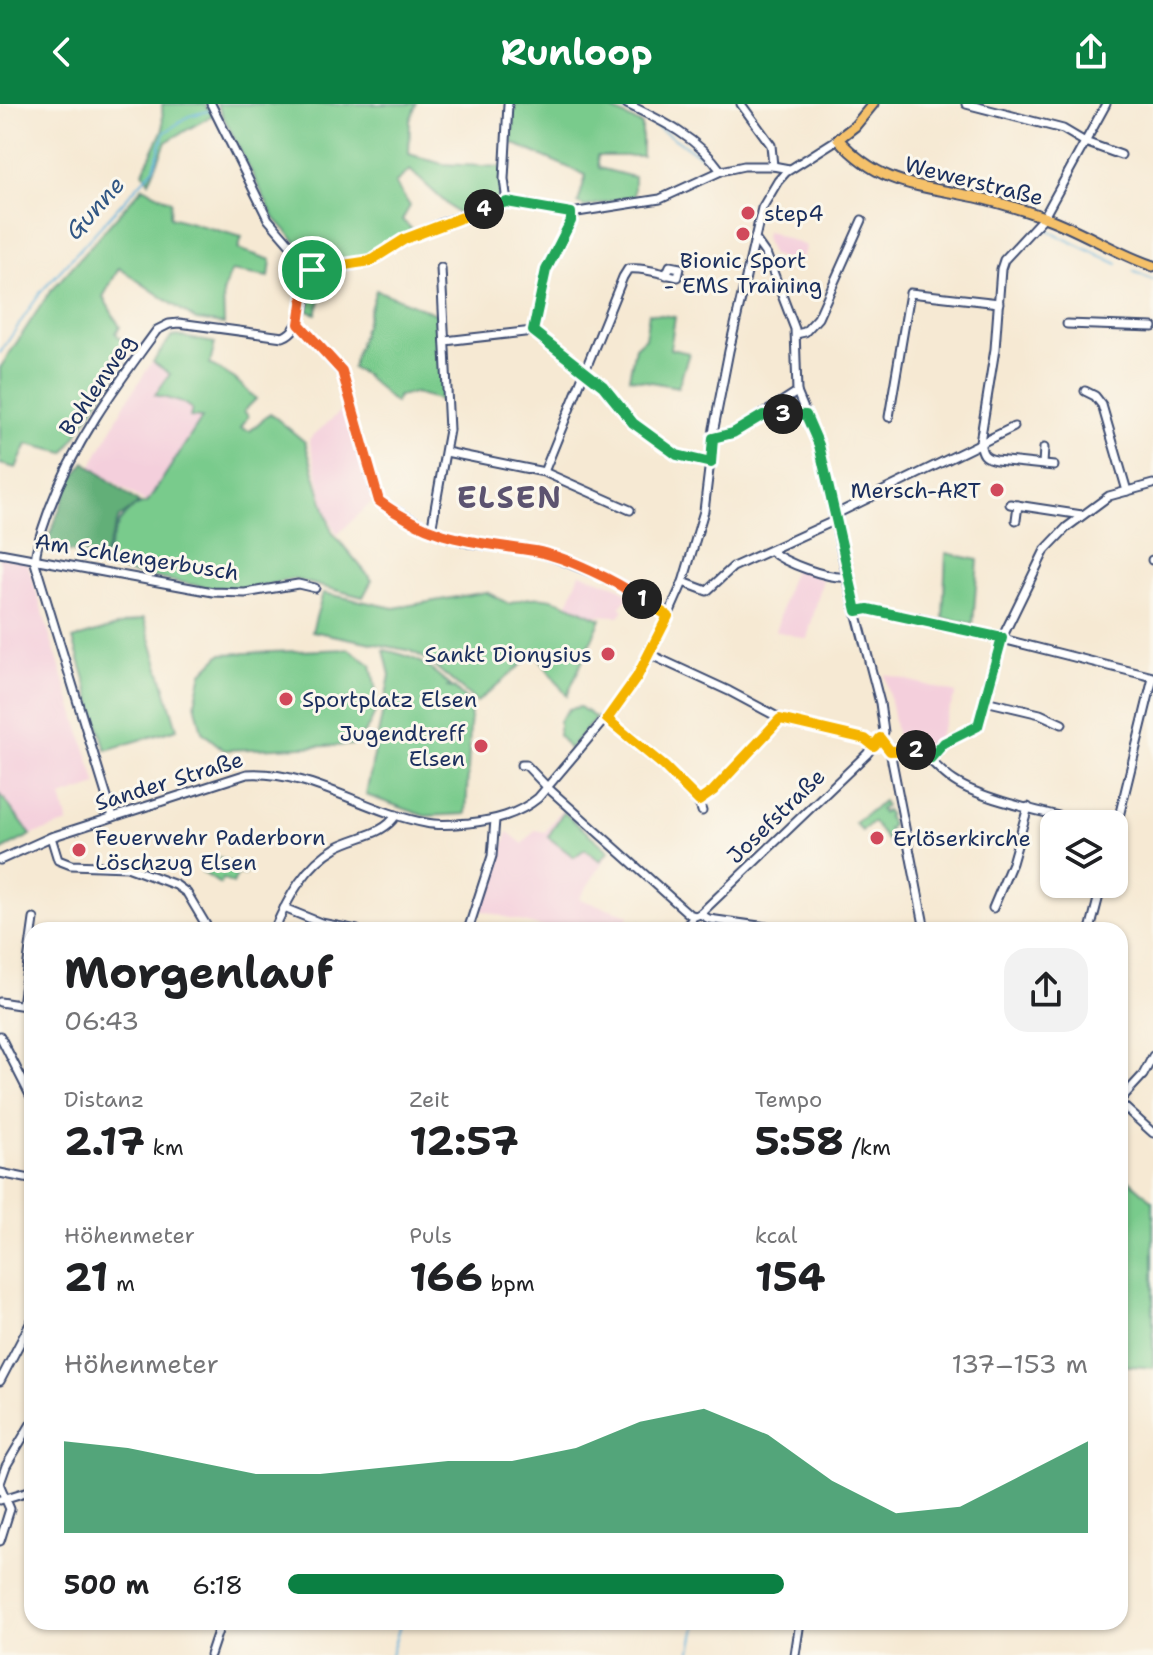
<!DOCTYPE html>
<html lang="de">
<meta charset="utf-8">
<style>
body{margin:0;font-family:"Shantell Sans",sans-serif;background:#f2f2f2;color:#202124;height:100vh;display:flex;flex-direction:column;font-size:30px;white-space:nowrap}
*{box-sizing:border-box;margin:0}
p{font-size:26px;color:#757577}
.icon{flex:none;width:44px;height:44px;fill:none;stroke:currentColor;stroke-width:2;stroke-linecap:round;stroke-linejoin:round}
.map{position:relative;flex:1;overflow:hidden}
.panel{position:absolute;left:24px;top:818px;width:1104px;height:708px;display:flex;flex-direction:column;background:#fff;border-radius:24px;box-shadow:0 2px 6px #0004}
.panel>*{flex:none}
.buttons{position:absolute;left:1040px;top:706px;display:grid;gap:16px}
.buttons a{display:grid;place-items:center;width:88px;height:88px;border-radius:16px;background:#fff;box-shadow:0 2px 6px #0004;font-size:40px}
.pin{position:absolute;display:grid;place-items:center;width:68px;height:68px;color:#fff;margin:-34px;border:4px solid #fff;border-radius:50%;box-shadow:0 2px 8px #0007}
.km{position:absolute;width:40px;height:40px;margin:-20px;border-radius:50%;background:#222;color:#fff;font-size:22px;line-height:40px;text-align:center}
.round{display:grid;place-items:center;flex:none;width:84px;height:84px;border-radius:24px;background:#f2f2f2}
.overview{display:flex;align-items:center;justify-content:space-between;height:136px;padding:0 40px}
h1{font-size:44px;font-weight:700;line-height:60px}
.stats{display:grid;grid-template-columns:repeat(3,1fr);gap:12px;height:136px;padding:8px 40px}
.stats div{display:grid;align-content:center}
.stats b{font-size:40px;font-weight:700}
.stats small{font-size:22px;font-weight:400}
.stats p{font-size:22px}
.chart{height:224px;padding:16px 40px}
.chart p{display:flex;justify-content:space-between}
.chart svg{width:100%;height:144px;margin-top:8px;fill:#0b8043;opacity:.7}
ul{padding:0 40px;list-style:none;font-size:26px}
li{display:grid;grid-template-columns:128px 96px 1fr;align-items:center;height:60px}
li i{height:20px;border-radius:10px;background:#0b8043}
header{display:flex;justify-content:space-between;align-items:center;height:104px;padding:0 40px;background:#0b8043;color:#fff;font-size:36px;font-weight:700}
.map>svg:first-child{display:block}
.built{fill:#f4cfdc}
.green{fill:#79cb8c;stroke:#4a7d75;stroke-width:2}
.forest{fill:#62af78;stroke:#3e6f6b;stroke-width:2}
.lines{fill:none;stroke-linecap:round;stroke-linejoin:round}
.stream{stroke:#60b1db;stroke-width:2}
.minor-casing{stroke:#3c4b70;stroke-width:11}
.major-casing{stroke:#3c4b70;stroke-width:13}
.minor{stroke:#fff;stroke-width:7}
.major{stroke:#f5c16b;stroke-width:9}
.split-1-casing{stroke:#fff;stroke-width:16}
.split-2-casing{stroke:#fff;stroke-width:16}
.split-3-casing{stroke:#fff;stroke-width:16}
.split-4-casing{stroke:#fff;stroke-width:16}
.split-5-casing{stroke:#fff;stroke-width:16}
.split-1{stroke:#f0652b;stroke-width:10}
.split-2{stroke:#f5b400;stroke-width:10}
.split-3{stroke:#22a559;stroke-width:10}
.split-4{stroke:#22a559;stroke-width:10}
.split-5{stroke:#f5b400;stroke-width:10}
.poi-dot{fill:#d1495b;stroke:#fbf7ec;stroke-width:3}
.labels{text-anchor:middle;dominant-baseline:central;stroke-width:6;stroke-linejoin:round;paint-order:stroke}
.street-label{font-size:22px;fill:#1b2f5e;stroke:#fbf7ec}
.poi-label{font-size:22px;fill:#1b2f5e;stroke:#fbf7ec;text-anchor:start}
.water-label{font-size:24px;font-style:italic;fill:#305684;stroke:#fbf7ec}
.district-label{font-size:30px;font-weight:bold;letter-spacing:2px;fill:#5c5370;stroke:#fbf7ec}
</style>
<header><svg class="icon" aria-label="back" viewBox="0 0 24 24"><path d="M15 5l-7 7 7 7"/></svg>Runloop<svg class="icon" aria-label="share" viewBox="0 0 24 24"><path d="M12 15V3M7 8l5-5 5 5M5 13v7h14v-7"/></svg></header>
<div class="map">
<svg width="1153" height="1551" viewBox="0 0 1153 1551">
<rect width="100%" height="100%" fill="#fbf7ec"/>
<filter id="ink" filterUnits="userSpaceOnUse"><feTurbulence type="fractalNoise" baseFrequency=".0125" numOctaves="2"/><feDisplacementMap in="SourceGraphic" scale="16" xChannelSelector="R" yChannelSelector="G"/><feConvolveMatrix kernelMatrix="1 2 1 2 8 2 1 2 1" color-interpolation-filters="sRGB"/></filter>
<filter id="wash" filterUnits="userSpaceOnUse"><feTurbulence type="fractalNoise" baseFrequency=".006" numOctaves="4" result="noise"/><feDisplacementMap in="SourceGraphic" scale="32" xChannelSelector="R" yChannelSelector="G"/><feGaussianBlur stdDeviation="1.8" result="paint"/><feColorMatrix in="noise" values="0 0 0 0 0 0 0 0 0 0 0 0 0 0 0 0 0 1.4 0 .05"/><feComposite in="paint" operator="in"/></filter>
<g filter="url(#wash)">
<rect width="100%" height="100%" fill="#f6e9d3"/>
<g class="built">
<path d="M766,127L806,142L800,160L772,151L765,137Z"/>
<path d="M152,258L170,270L155,291L183,299L192,305L190,313L203,314L147,399L91,363L126,298Z"/>
<path d="M347,302L373,397L337,431L326,406L309,335Z"/>
<path d="M0,453L27,458L97,681L61,693L68,719L31,731L0,689Z"/>
<path d="M795,464L823,475L807,535L776,527L788,481Z"/>
<path d="M580,469L618,483L629,492L620,503L624,506L619,512L593,511L568,500Z"/>
<path d="M885,570L956,589L933,646L898,639Z"/>
<path d="M561,706L610,747L579,795L629,811L623,826H553L480,806L508,728L523,740L535,726L545,728Z"/>
</g>
<g class="green">
<path d="M162,0H204L213,11L166,38L149,78L143,68L163,25Z"/>
<path d="M217,0H416L410,17L409,50L442,60L502,63L500,88L496,98L458,110L410,66L395,79L410,102L402,116L414,127L363,154L316,159L275,115Z"/>
<path d="M514,0H602L642,21V52H597L599,64L634,73V92L585,103L578,99L586,71L512,39Z"/>
<path d="M143,83L171,97L170,113L242,133L238,145L271,156L269,173L231,167L223,189L224,220L196,216L119,164L103,193L120,223L116,229L130,247L65,349L27,340L16,364L0,360V264L49,189Z"/>
<path d="M328,171L316,210L308,207L311,177L314,173Z"/>
<path d="M376,186L439,211L444,297L415,289L398,292L395,299C380,288 369,270 352,264Z"/>
<path d="M649,209L675,213L670,245L689,249L678,283L629,274L635,243L645,234Z"/>
<path d="M178,232L215,239L210,260L235,275L256,295L244,307L248,312L241,324L250,327L270,309L305,338L332,428L372,476L363,493L293,475L243,486L211,484L102,464C111,440 117,403 147,399L202,314L190,313L192,305L183,299L155,291L170,270L153,258L171,233Z"/>
<path d="M946,449L978,456L973,520L943,514Z"/>
<path d="M486,488L509,500C546,484 566,501 601,515L567,592L535,549L477,598L426,555L411,547L312,527L323,489L394,504Z"/>
<path d="M144,514L177,625L106,646L73,535Z"/>
<path d="M349,545L371,561C379,598 381,615 352,641L224,646L202,628L195,599L202,569L221,550Z"/>
<path d="M384,546C419,553 425,560 451,582L446,583L454,584L471,601L466,710L425,712L366,691L390,571Z"/>
<path d="M580,603L596,614L569,645L559,632V617L569,605Z"/>
<path d="M0,690L31,731L0,747Z"/>
<path d="M883,697L886,702L880,706L882,709L886,706L889,710L887,712L892,721L888,725L896,734L889,739L873,718L862,727L855,719Z"/>
<path d="M563,708L609,747L600,757L585,745L574,753L548,733Z"/>
<path d="M212,752L247,764L244,771L238,769L233,780L223,775L220,780L202,768Z"/>
<path d="M1120,1068L1153,1097V1264L1120,1261Z"/>
</g>
<path class="forest" d="M85,358L139,399L119,414L104,453L45,443L70,378Z"/>
<g class="lines">
<g class="stream">
<path d="M611,0L651,19L699,51"/>
<path d="M1042,124L1118,160"/>
<path d="M1133,167L1153,176"/>
<path d="M0,249L40,189L154,64L164,29L189,12L212,6"/>
<path d="M391,1551L401,1518"/>
<path d="M690,1551L697,1518"/>
</g>
</g>
</g>
<g filter="url(#ink)">
<g class="lines">
<g class="minor-casing">
<g id="minor">
<path d="M627,0C663,17 698,34 721,67"/>
<path d="M741,0L771,41L773,62"/>
<path d="M966,0L1063,25L1085,38L1121,51"/>
<path d="M507,98L504,75L508,0"/>
<path d="M571,109V117L546,166L533,227L603,282L633,319L677,351L711,359"/>
<path d="M307,166L370,157L405,135L444,118L507,98L571,109L660,95L721,67L744,62H773L789,65"/>
<path d="M299,220L344,272L375,388L382,399L436,429L468,439L535,447L553,453L620,480L668,512"/>
<path d="M1067,220L1153,223"/>
<path d="M796,230L805,228L818,214L862,116"/>
<path d="M445,237L533,227"/>
<path d="M1085,287L1095,292L1102,301L1127,387"/>
<path d="M765,310L806,311"/>
<path d="M889,313L910,189L999,199"/>
<path d="M713,334L733,329L797,288"/>
<path d="M446,348L544,368L630,406"/>
<path d="M1043,360L1044,344"/>
<path d="M1054,362L996,356C984,354 982,350 980,338L995,245L1001,165L1004,156L1044,113L1106,0"/>
<path d="M544,368L623,173L628,165C644,163 662,170 678,173L680,164L670,162L666,171"/>
<path d="M1010,400L1082,411"/>
<path d="M834,411L1014,323"/>
<path d="M1016,416L1018,401"/>
<path d="M431,427L449,326L441,164"/>
<path d="M771,447C785,459 828,475 847,473"/>
<path d="M0,449L213,488L245,489L298,480L315,484"/>
<path d="M1152,456H1153"/>
<path d="M683,478L707,487L733,463L836,416"/>
<path d="M857,507L868,505L939,519L1153,573"/>
<path d="M649,550L729,587L785,617L865,635L874,642"/>
<path d="M985,597L1040,610L1062,620"/>
<path d="M607,615C626,631 698,687 702,707"/>
<path d="M880,634L890,647L925,826"/>
<path d="M890,647C926,638 929,661 954,677C984,697 1054,710 1091,720"/>
<path d="M931,654L944,639L978,622L1002,534L1045,446L1067,423L1109,392L1153,380"/>
<path d="M521,661H526L548,684L689,810L695,812L700,810L867,650L884,628L880,599L847,473L819,341L797,288L795,225L767,152L755,135"/>
<path d="M699,697L713,687L780,615"/>
<path d="M113,713L35,459C36,440 43,424 49,406C74,338 115,283 157,226L169,220L179,219L283,233C306,224 309,182 307,160L268,115L211,0"/>
<path d="M51,733L58,756L71,761L127,763L176,781L187,789L209,826"/>
<path d="M1114,733L1153,574"/>
<path d="M0,756L51,733L247,670C310,666 365,708 426,719C440,722 455,720 469,719C495,716 517,711 538,694L627,589L668,512L683,478L704,407L714,324L729,247L762,104L778,77L786,68L838,35"/>
<path d="M284,804L321,819L357,826"/>
<path d="M993,804L1012,759L1028,703"/>
<path d="M700,810L709,815L788,826"/>
<path d="M104,826V824"/>
<path d="M274,826C288,794 305,761 337,743C357,732 384,731 396,711"/>
<path d="M468,826L492,752L495,716"/>
<path d="M682,826L691,817L693,812"/>
<path d="M1090,826L1102,780"/>
<path d="M0,898L32,903"/>
<path d="M22,901L34,815"/>
<path d="M0,932L32,995"/>
<path d="M1120,996L1143,971L1153,952"/>
<path d="M1120,999L1153,1029"/>
<path d="M0,1069L30,1075L32,1073"/>
<path d="M0,1277L32,1216"/>
<path d="M0,1379L6,1362L32,1318"/>
<path d="M0,1382L10,1405L0,1437"/>
<path d="M0,1396L32,1386"/>
<path d="M210,1551L221,1518"/>
<path d="M795,1551L800,1518"/>
</g>
</g>
<g class="major-casing">
<path id="major" d="M873,0L855,22L838,35C880,82 919,81 976,93C998,98 1020,105 1041,112C1080,125 1114,149 1153,162"/>
</g>
<use href="#minor" class="minor"/>
<use href="#major" class="major"/>
</g>
</g>
<g class="lines" filter="url(#ink)">
<g class="split-1-casing">
<path id="split-1" d="M312,166H307L299,220L342,267L379,397C435,438 471,437 535,447C567,453 616,477 642,495"/>
</g>
<g class="split-2-casing">
<path id="split-2" d="M642,495L668,512L637,573L607,615L664,662L699,697L713,687L780,615L865,635L874,642L880,634L890,647L916,646"/>
</g>
<g class="split-3-casing">
<path id="split-3" d="M783,310L806,311L819,341L857,507L868,505L1002,534L978,622L944,639L931,654L916,646"/>
</g>
<g class="split-4-casing">
<path id="split-4" d="M484,105L507,98L571,109V117L546,166L533,227L603,282L633,319L677,351L711,359L713,334L733,329L763,311L783,310"/>
</g>
<g class="split-5-casing">
<path id="split-5" d="M312,166L370,157L405,135L484,105"/>
</g>
<use href="#split-1" class="split-1"/>
<use href="#split-2" class="split-2"/>
<use href="#split-3" class="split-3"/>
<use href="#split-4" class="split-4"/>
<use href="#split-5" class="split-5"/>
</g>
<g class="poi-dot">
<circle cx="748" cy="109" r="8"/>
<circle cx="743" cy="130" r="8"/>
<circle cx="997" cy="386" r="8"/>
<circle cx="608" cy="550" r="8"/>
<circle cx="286" cy="595" r="8"/>
<circle cx="481" cy="642" r="8"/>
<circle cx="877" cy="734" r="8"/>
<circle cx="79" cy="746" r="8"/>
</g>
<g class="labels">
<g class="street-label">
<text transform="translate(974 77) rotate(14)">Wewerstraße</text>
<text transform="translate(97 281) rotate(-56)">Bohlenweg</text>
<text transform="translate(137 453) rotate(9)">Am Schlengerbusch</text>
<text transform="translate(169 677) rotate(-17)">Sander Straße</text>
<text transform="translate(776 712) rotate(-44)">Josefstraße</text>
</g>
<g class="poi-label">
<text x="764" y="109">step4</text>
<text x="743" y="156" text-anchor="middle">Bionic Sport<tspan x="743" dy="25">- EMS Training</tspan></text>
<text x="981" y="386" text-anchor="end">Mersch-ART</text>
<text x="592" y="550" text-anchor="end">Sankt Dionysius</text>
<text x="302" y="595">Sportplatz Elsen</text>
<text x="465" y="629" text-anchor="end">Jugendtreff<tspan x="465" dy="25">Elsen</tspan></text>
<text x="95" y="733">Feuerwehr Paderborn<tspan x="95" dy="25">Löschzug Elsen</tspan></text>
<text x="893" y="734">Erlöserkirche</text>
</g>
<g class="water-label">
<text transform="translate(95 104) rotate(-48)">Gunne</text>
</g>
<g class="district-label">
<text x="510" y="393">ELSEN</text>
</g>
</g>
</svg>
<div class="buttons">
<a><svg class="icon" aria-label="layers" viewBox="0 0 24 24"><path d="M12 4l9 5-9 5-9-5zM3 14l9 5 9-5"/></svg></a>
</div>
<div class="pin" style="left:312px;top:166px;background:#1e9e55"><svg class="icon" aria-label="arrive" viewBox="0 0 24 24"><path d="M6 21V4h12l-3 4 3 4H6"/></svg></div>
<b class="km" style="left:642px;top:495px">1</b>
<b class="km" style="left:916px;top:646px">2</b>
<b class="km" style="left:783px;top:310px">3</b>
<b class="km" style="left:484px;top:105px">4</b>
<section class="panel">
<div class="overview"><div><h1>Morgenlauf</h1><p>06:43</p></div><a class="round"><svg class="icon" aria-label="share" viewBox="0 0 24 24"><path d="M12 15V3M7 8l5-5 5 5M5 13v7h14v-7"/></svg></a></div>
<div class="stats">
<div><p>Distanz</p><b>2.17<small> km</small></b></div>
<div><p>Zeit</p><b>12:57</b></div>
<div><p>Tempo</p><b>5:58<small> /km</small></b></div>
</div>
<div class="stats">
<div><p>Höhenmeter</p><b>21<small> m</small></b></div>
<div><p>Puls</p><b>166<small> bpm</small></b></div>
<div><p>kcal</p><b>154</b></div>
</div>
<div class="chart"><p><span>Höhenmeter</span>137–153 m</p>
<svg viewBox="0 0 160 44" preserveAspectRatio="none"><path d="M0 44V16L10 18L20 22L30 26L40 26L50 24L60 22L70 22L80 18L90 10L100 6L110 14L120 28L130 38L140 36L150 26L160 16V44z"/></svg>
</div>
<ul>
<li><b>500 m</b>6:18<i style="width:62%"></i></li>
</ul>
</section>
</div>
